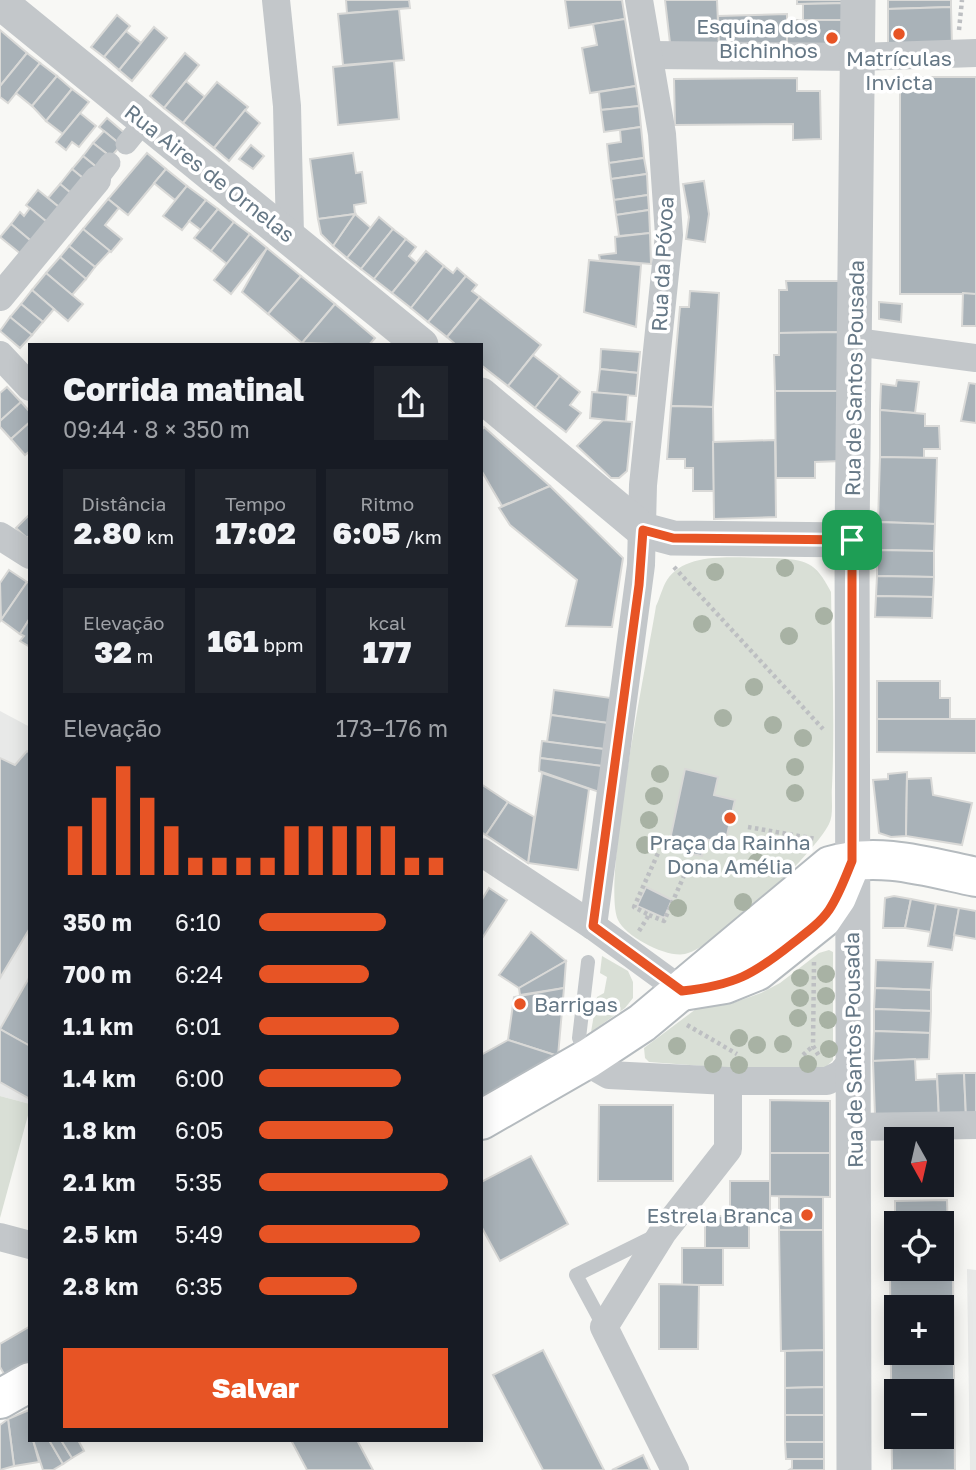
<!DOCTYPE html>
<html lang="pt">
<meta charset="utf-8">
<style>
body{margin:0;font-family:"Golos Text",sans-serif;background:#20242c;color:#f1f3f6;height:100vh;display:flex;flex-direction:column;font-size:26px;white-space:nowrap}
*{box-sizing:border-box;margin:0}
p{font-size:23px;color:#9ea1a6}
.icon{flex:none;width:38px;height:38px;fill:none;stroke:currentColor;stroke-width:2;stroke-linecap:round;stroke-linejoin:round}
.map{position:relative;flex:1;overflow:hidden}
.drawer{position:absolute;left:28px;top:343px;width:455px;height:1099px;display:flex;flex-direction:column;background:#171b24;border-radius:0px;box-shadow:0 4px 18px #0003}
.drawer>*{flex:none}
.needle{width:46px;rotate:172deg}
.fabs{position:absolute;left:884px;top:1127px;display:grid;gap:14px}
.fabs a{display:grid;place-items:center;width:70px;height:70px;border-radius:0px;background:#171b24;box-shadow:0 4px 18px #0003;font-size:35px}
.pin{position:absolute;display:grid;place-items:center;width:60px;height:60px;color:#fff;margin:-30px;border-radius:14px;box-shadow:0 4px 10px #0006}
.round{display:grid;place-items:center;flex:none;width:74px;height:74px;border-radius:0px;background:#20242c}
.overview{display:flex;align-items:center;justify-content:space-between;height:119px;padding:0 35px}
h1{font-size:32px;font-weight:800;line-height:52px}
.metrics{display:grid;grid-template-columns:repeat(3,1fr);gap:10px;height:119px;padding:7px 35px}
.metrics div{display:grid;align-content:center;border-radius:0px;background:#20242c;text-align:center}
.metrics b{font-size:30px;font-weight:800}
.metrics small{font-size:19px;font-weight:400}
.metrics p{font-size:19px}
.chart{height:196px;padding:14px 35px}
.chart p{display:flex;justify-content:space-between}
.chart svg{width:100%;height:126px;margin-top:7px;stroke:#e75425;stroke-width:6}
.primary-button{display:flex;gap:14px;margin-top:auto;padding:14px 35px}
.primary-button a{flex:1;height:80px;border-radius:0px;background:#e75425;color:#fff;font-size:28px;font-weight:800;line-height:80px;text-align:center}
ul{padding:0 35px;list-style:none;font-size:23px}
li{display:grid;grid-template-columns:112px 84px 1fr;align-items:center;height:52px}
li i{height:18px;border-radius:9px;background:#e75425}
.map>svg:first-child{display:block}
.built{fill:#e8e9e8}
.green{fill:#d9dfd6}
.building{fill:#a9b2b8;stroke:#d9d9d7;stroke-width:2;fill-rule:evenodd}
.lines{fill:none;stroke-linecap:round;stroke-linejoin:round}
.secondary-casing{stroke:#b5bbbf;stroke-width:42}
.path{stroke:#bdbfc2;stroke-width:4.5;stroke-dasharray:3.5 3.5;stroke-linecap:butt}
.service{stroke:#c3c7ca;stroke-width:14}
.pedestrian{stroke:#c3c7ca;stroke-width:21}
.minor{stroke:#c3c7ca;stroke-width:28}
.tertiary{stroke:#c3c7ca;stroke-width:35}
.secondary{stroke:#fff;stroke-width:38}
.tree{fill:#a8b2a4}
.route-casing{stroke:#fff;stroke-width:14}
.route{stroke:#e75425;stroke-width:9}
.poi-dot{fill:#e75425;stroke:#fff;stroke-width:2.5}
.labels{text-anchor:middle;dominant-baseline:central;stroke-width:7;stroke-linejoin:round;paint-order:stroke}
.poi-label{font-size:21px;fill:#667886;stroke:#fff;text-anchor:end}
.street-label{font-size:21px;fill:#667886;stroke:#fff}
</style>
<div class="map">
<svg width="976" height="1470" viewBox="0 0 976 1470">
<rect width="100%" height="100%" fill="#f8f8f5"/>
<g class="built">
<path d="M0,711L30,727V1104L0,1096Z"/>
<path d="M967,1269L976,1270V1470H970Z"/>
</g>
<g class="green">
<path d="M773,558C807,560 815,561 831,592C832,657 835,723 832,787C831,798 834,815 829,824C814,854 717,947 685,954C667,958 626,937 618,920C601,884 648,657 656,606C660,598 662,588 667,580C687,549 742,559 773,558Z"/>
<path d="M829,950L833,952V1060L825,1068L772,1071L649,1062L645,1058L644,1048L696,1009L730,1004L761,993L780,983L819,953Z"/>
<path d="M602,956L628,971L633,982V998L625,1008L591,1032L597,997L604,993L607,977L600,973Z"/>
<path d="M0,1096L30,1104V1108L0,1218Z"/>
</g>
<g class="building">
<path d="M346,0H409L410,8L347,13Z"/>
<path d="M565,0H622L625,19L569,28Z"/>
<path d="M665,0H717L719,45L670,43Z"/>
<path d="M797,0H846V3L797,4Z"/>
<path d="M888,0H951V7L888,9Z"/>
<path d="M846,3V20H803V4Z"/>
<path d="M951,7L952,45L888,47V9Z"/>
<path d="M399,9L404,60L343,65L338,14Z"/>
<path d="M787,14V49L719,45L718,16Z"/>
<path d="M117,15L130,26L104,57L91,47Z"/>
<path d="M625,19L636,86L590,93L582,48L597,45L593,24Z"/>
<rect x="787" y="20" width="59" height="29"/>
<path d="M154,27L167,38L132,81L119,70Z"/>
<path d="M0,30L27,53L0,86Z"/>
<path d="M126,31L141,43L119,70L104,57Z"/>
<path d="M27,53L40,63L8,103L0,97V86Z"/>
<path d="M185,53L199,65L164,108L150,96Z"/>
<path d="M394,61L399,119L338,125L333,67Z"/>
<path d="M40,63L57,76L32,106L16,93Z"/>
<path d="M57,76L72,89L46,121L32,106Z"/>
<rect x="900" y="77" width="76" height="217"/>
<path d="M797,78V91H820L821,139L793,140V124L675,125L674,79Z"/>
<path d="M186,81L205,97L183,123L164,108Z"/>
<path d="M217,82L248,107L214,148L183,123Z"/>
<path d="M636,86L639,106L601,110L599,92Z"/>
<path d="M72,89L89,102L63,134L46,121Z"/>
<path d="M639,106L641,127L604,132L601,110Z"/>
<path d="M245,110L260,123L229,161L214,148Z"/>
<path d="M80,113L96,126L79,147L72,142L66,150L56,142Z"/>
<path d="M107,118L128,136L121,145L99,127Z"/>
<path d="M641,127L644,158L609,163L607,144L621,142L620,130Z"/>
<path d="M104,131L121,145L111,157L93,143Z"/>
<path d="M93,143L111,157L100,170L83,156Z"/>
<path d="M251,145L264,156L253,169L239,159Z"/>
<path d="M147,153L166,169L128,215L108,199Z"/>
<path d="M353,153L356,173L362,172L366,203L354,205L355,214L318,219L310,159Z"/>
<path d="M83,156L100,170L89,183L72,169Z"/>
<path d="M644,158L647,174L611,179L609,163Z"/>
<path d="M72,169L89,183L77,198L60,184Z"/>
<path d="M166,169L187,186L175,200L154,183Z"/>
<path d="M647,174L648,195L614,200L611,179Z"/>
<path d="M704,181L709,214L705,242L686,239L689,217L683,184Z"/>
<path d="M60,184L77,198L65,212L48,198Z"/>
<path d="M187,186L206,200L182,230L163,216Z"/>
<path d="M38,190L65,212L53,227L26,205Z"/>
<path d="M648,195L649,210L616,215L614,200Z"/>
<path d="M108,199L119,208L105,225L122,239L111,252L83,229Z"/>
<path d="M206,200L218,209L201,230L189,221Z"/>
<path d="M30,208L53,227L37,246L11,224L20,212L24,216Z"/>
<path d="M218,209L234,222L211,251L194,238Z"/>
<path d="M649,210L650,233L619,236L616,215Z"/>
<path d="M355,214L371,228L347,258L333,246Z"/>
<path d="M355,214L333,246L321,234L318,219Z"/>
<path d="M379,217L393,229L361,269L347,258Z"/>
<path d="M234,222L250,234L227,264L211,251Z"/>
<path d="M11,224L37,246L27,259L0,237Z"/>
<path d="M83,229L110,251L95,267L69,246Z"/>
<path d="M393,229L406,239L374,279L361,269Z"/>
<path d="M650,233L651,264L600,260L599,255L616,253L615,237Z"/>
<path d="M250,234L267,248L231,294L214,280Z"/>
<path d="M406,239L416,247L409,256L417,263L392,293L374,279Z"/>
<path d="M69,246L95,267L86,279L60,257Z"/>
<path d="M267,248L301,276L268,314L242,292Z"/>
<path d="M426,251L444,266L411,308L392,293Z"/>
<path d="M60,257L86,279L72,295L46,273Z"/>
<path d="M589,260L641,265L636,327L584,312Z"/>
<path d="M444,266L453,273L457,268L466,276L428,322L411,308Z"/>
<path d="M46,273L83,304L68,321L32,290Z"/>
<path d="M301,276L335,304L302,343L268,314Z"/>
<path d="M466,276L477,285L472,291L480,297L447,337L428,322Z"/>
<path d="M786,281H839L840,332L779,333V290H787Z"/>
<path d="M32,290L54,309L43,322L21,304Z"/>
<path d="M690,291L719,293L713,407L671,406L680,307H689Z"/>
<path d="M963,293L976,294V326H962Z"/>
<path d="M480,297L541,345L508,386L481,365V345H456L447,337Z"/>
<path d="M879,302L902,304L901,322L879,319Z"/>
<path d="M21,304L43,322L32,335L10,317Z"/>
<path d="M335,304L375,338L369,345L302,343Z"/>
<path d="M10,317L32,335L20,348L0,331Z"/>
<path d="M840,332L841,391H775L774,355H779V333Z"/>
<path d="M601,349L640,352L638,373L600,369Z"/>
<path d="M533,355L560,376L535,408L508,386Z"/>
<path d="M600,369L638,373L636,396L597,393Z"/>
<path d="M560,376L580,392L570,405L581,413L566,432L535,408Z"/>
<path d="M897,380L919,382L915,413L880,410L881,384L896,386Z"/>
<path d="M969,383L976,384V423L961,421Z"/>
<path d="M7,387L21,402L0,421V393Z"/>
<path d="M775,391H841V461L815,462V478H776Z"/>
<path d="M592,392L628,395L626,422L590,418Z"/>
<path d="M21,402L30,412V422L11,439L0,427V421Z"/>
<path d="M671,406L713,407L714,491H693V468H685V459H667Z"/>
<path d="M880,410L925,414V426H939L940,449H924V458L880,457Z"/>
<path d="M603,420L632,422L627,471L619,478H611L577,446Z"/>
<path d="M30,422V451L25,455L11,439Z"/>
<path d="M484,427L550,486L502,506L481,470V431Z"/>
<path d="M775,440L776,517L714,519L713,442Z"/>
<path d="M880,457L937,458L935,524L878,522Z"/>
<path d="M550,486L623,558L612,627L566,626L577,580L510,525L499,508Z"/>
<path d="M30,514V535L27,538L16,528Z"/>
<path d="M878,522L935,524L934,551L877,550Z"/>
<path d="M877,550L934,551V577L877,576Z"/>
<path d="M9,570L27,582L1,620L0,583Z"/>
<path d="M877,576L934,577L933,597L876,596Z"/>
<path d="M27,582L30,583V618L20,634L1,620Z"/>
<path d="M876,596L933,597L932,618L875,617Z"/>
<path d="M30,618V647L20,641L24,636L20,634Z"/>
<path d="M877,681H940V698H950V719H877Z"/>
<path d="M554,690L611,698L608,723L551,715Z"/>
<path d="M551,715L608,723L604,749L547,742Z"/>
<path d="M877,719H976V753L877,752Z"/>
<path d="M542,741L604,749L602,766L540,758Z"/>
<path d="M27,751L30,753V928L0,978V758L15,765Z"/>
<path d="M540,758L602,766L599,792L539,771Z"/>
<path d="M685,769L718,777L714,795L735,800L725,844L705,839L702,856L668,849Z"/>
<path d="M907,772L906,836L891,837L879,833L873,780L888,779V774Z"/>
<path d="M542,773L589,789L578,870L528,863Z"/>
<path d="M931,778L933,795L972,803L962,845L906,836L907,779Z"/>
<path d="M481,784L508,802L486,835L481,832Z"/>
<path d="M508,802L534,817L528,863L486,835Z"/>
<path d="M646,887L672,900L664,918L637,906Z"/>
<path d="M489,888L507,900L481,940V901Z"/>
<path d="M894,896L911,899L905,928H883L885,898Z"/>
<path d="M911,899L936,904L931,932L905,928Z"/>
<path d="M936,904L959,908L952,950L928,946Z"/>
<path d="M959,908L976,911V939L954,935Z"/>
<path d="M531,932L566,961L519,988L499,975Z"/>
<path d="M876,960L933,962L931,990L875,988Z"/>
<path d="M566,961L564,988L520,995L519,988Z"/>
<path d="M30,976V1046L0,1029Z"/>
<path d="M564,988L558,1056L508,1040L514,997Z"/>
<path d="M875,988L931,990V1011L874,1009Z"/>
<path d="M874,1009L931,1011L930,1033L874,1031Z"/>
<path d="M0,1029L30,1046V1099L0,1082Z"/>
<path d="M874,1031L930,1033L929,1059L873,1061Z"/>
<path d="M508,1040L558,1056L481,1101V1055Z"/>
<path d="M915,1059L916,1080L937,1079L939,1118L875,1115L873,1061Z"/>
<path d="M964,1073L966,1117L939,1118L937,1074Z"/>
<path d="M964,1073H976V1117H966Z"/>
<path d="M770,1100L830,1101V1153H770Z"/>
<path d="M599,1105H673V1181H598Z"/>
<path d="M942,1151H952L953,1182H942Z"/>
<path d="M770,1153H830V1197L770,1196Z"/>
<path d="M531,1156L568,1224L500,1261L481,1226V1182Z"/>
<rect x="730" y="1181" width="40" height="35"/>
<rect x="779" y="1197" width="44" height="33"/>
<path d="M947,1200L948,1231H942V1223H896L895,1232V1201Z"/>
<rect x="705" y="1216" width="44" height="32"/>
<path d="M779,1230H823L824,1350L781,1351Z"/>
<path d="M895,1232L896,1269H929V1276H896Z"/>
<rect x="682" y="1248" width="41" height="37"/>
<path d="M953,1275L955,1470H892L890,1276ZM896,1307H942V1353H896ZM896,1391H942V1437H896Z"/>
<path d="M659,1284L699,1285L698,1349H659Z"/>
<path d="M29,1327L30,1375L11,1386L0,1367V1344Z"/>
<path d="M543,1350L604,1470H543L493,1375Z"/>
<path d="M824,1350V1387L785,1388V1351Z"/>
<path d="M824,1387V1415H785V1388Z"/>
<path d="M29,1410L30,1440H33L39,1462L14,1466L8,1419Z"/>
<rect x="785" y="1415" width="39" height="27"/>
<path d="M8,1419L14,1466L0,1470V1425Z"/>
<path d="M33,1440H49L63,1464L53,1470H43Z"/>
<path d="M49,1440H61L72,1458L63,1464Z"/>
<path d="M61,1440H78L84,1451L72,1458Z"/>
<path d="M291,1440H357L373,1470H307Z"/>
<path d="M785,1442H824V1459H786Z"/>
<path d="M643,1455L650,1470H612Z"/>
<path d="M792,1459H824V1470H789L792,1468Z"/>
</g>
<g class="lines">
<g class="secondary-casing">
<g id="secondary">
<path d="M682,991L725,984L757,971L822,919L837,897L852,861"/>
<path d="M481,1120L589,1058L642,1023L830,866C878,851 928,867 976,877"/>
<path d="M0,1399L30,1382"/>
</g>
</g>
<g class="path">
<path d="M959,30L962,0"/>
<path d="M674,567L823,729"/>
<path d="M748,827L816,839"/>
<path d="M649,915L664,921L687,869"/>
<path d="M639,931L649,915L634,907L659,851"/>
<path d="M814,962L813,1046L819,1056"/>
<path d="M687,1025L737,1054"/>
<path d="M803,1055L813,1046"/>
</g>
<g class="service">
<path d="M588,1057L579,1038L588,962"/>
<path d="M604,1327L576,1275L653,1237"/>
</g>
<g class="pedestrian">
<path d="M126,144L144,122"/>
<path d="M97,180L110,163"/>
</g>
<g class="minor">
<path d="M276,0L287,106L290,235"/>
<path d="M650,55L858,57L976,53"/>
<path d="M0,297L97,180"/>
<path d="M856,342L976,358"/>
<path d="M0,355L30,387"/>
<path d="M0,536L30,555"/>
<path d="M481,852L593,926L682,991"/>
<path d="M593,926L641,565L643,485L669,235L662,134L639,0"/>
<path d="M589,1058L595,1067L609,1075L728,1081H827L841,1074L852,1061"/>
<path d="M853,1127L976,1125"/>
<path d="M0,1237L30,1245"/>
<path d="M675,1470L604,1327L663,1232L728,1149V1081"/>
</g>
<g class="tertiary">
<path d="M0,2L421,345"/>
<path d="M481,395L643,530L673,538L852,540"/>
<path d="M854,1470L852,540L858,0"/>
</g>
<use href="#secondary" class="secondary"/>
</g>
<g class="tree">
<circle cx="785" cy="568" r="9"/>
<circle cx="715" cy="572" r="9"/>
<circle cx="824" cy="616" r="9"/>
<circle cx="702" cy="624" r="9"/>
<circle cx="789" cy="636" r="9"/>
<circle cx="754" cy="687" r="9"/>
<circle cx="723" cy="718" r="9"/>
<circle cx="773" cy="725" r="9"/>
<circle cx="803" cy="738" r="9"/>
<circle cx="795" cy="767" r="9"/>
<circle cx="660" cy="774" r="9"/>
<circle cx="795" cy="793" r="9"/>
<circle cx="654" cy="796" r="9"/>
<circle cx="649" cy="820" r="9"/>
<circle cx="645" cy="845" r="9"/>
<circle cx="757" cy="862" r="9"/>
<circle cx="743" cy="902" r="9"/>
<circle cx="678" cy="908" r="9"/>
<circle cx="826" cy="974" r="9"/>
<circle cx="800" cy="978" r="9"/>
<circle cx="826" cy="996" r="9"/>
<circle cx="800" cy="998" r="9"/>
<circle cx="798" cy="1018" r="9"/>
<circle cx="828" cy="1020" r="9"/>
<circle cx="739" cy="1038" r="9"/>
<circle cx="783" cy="1044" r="9"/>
<circle cx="757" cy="1045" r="9"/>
<circle cx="677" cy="1046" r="9"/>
<circle cx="829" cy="1049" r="9"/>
<circle cx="713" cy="1064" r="9"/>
<circle cx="808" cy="1064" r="9"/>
<circle cx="739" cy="1065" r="9"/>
</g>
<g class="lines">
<g class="route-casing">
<path id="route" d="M643,530L673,538L852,540V861C845,878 839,895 829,910C820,923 806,933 793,943C753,975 735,985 682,991L593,926L639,585Z"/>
</g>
<use href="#route" class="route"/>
</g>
<g class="poi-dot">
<circle cx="899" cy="34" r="7"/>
<circle cx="832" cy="38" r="7"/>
<circle cx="730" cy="818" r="7"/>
<circle cx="520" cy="1004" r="7"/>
<circle cx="807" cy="1215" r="7"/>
</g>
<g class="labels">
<g class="poi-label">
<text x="818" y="26">Esquina dos<tspan x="818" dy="24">Bichinhos</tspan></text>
<text x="899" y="58" text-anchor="middle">Matrículas<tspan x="899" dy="24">Invicta</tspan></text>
<text x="730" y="842" text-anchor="middle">Praça da Rainha<tspan x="730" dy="24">Dona Amélia</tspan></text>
<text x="534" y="1004" text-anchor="start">Barrigas</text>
<text x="793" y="1215">Estrela Branca</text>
</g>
<g class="street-label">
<text transform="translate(210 173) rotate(38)">Rua Aires de Ornelas</text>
<text transform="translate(662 264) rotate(-87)">Rua da Póvoa</text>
<text transform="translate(854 378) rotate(-89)">Rua de Santos Pousada</text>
<text transform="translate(853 1050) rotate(-91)">Rua de Santos Pousada</text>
</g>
</g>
</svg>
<div class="fabs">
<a><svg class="needle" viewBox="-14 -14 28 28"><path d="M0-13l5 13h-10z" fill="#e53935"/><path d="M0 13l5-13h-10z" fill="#9ea1a6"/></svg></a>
<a><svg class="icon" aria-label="locate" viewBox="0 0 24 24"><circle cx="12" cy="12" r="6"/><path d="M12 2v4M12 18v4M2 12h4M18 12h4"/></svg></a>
<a>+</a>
<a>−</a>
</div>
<div class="pin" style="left:852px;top:540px;background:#1e9e55"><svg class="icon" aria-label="arrive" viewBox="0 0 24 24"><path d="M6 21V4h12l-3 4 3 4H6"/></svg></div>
<section class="drawer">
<div class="overview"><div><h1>Corrida matinal</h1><p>09:44 · 8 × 350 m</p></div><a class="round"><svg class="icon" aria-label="share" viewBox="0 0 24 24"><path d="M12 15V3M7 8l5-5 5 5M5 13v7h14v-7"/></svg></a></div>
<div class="metrics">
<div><p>Distância</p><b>2.80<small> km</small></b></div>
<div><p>Tempo</p><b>17:02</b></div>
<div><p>Ritmo</p><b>6:05<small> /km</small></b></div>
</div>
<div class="metrics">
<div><p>Elevação</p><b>32<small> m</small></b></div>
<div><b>161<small> bpm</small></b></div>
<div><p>kcal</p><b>177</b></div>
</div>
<div class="chart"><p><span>Elevação</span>173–176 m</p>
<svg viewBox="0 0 160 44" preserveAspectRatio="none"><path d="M5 44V27M15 44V17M25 44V6M35 44V17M45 44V27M55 44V38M65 44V38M75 44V38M85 44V38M95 44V27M105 44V27M115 44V27M125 44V27M135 44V27M145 44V38M155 44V38"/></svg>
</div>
<ul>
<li><b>350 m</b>6:10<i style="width:67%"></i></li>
<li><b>700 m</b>6:24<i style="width:58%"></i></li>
<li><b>1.1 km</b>6:01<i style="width:74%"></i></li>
<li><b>1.4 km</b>6:00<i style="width:75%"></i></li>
<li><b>1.8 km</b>6:05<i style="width:71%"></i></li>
<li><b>2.1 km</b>5:35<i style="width:100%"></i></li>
<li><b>2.5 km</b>5:49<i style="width:85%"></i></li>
<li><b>2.8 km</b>6:35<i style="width:52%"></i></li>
</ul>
<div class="primary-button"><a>Salvar</a></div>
</section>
</div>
